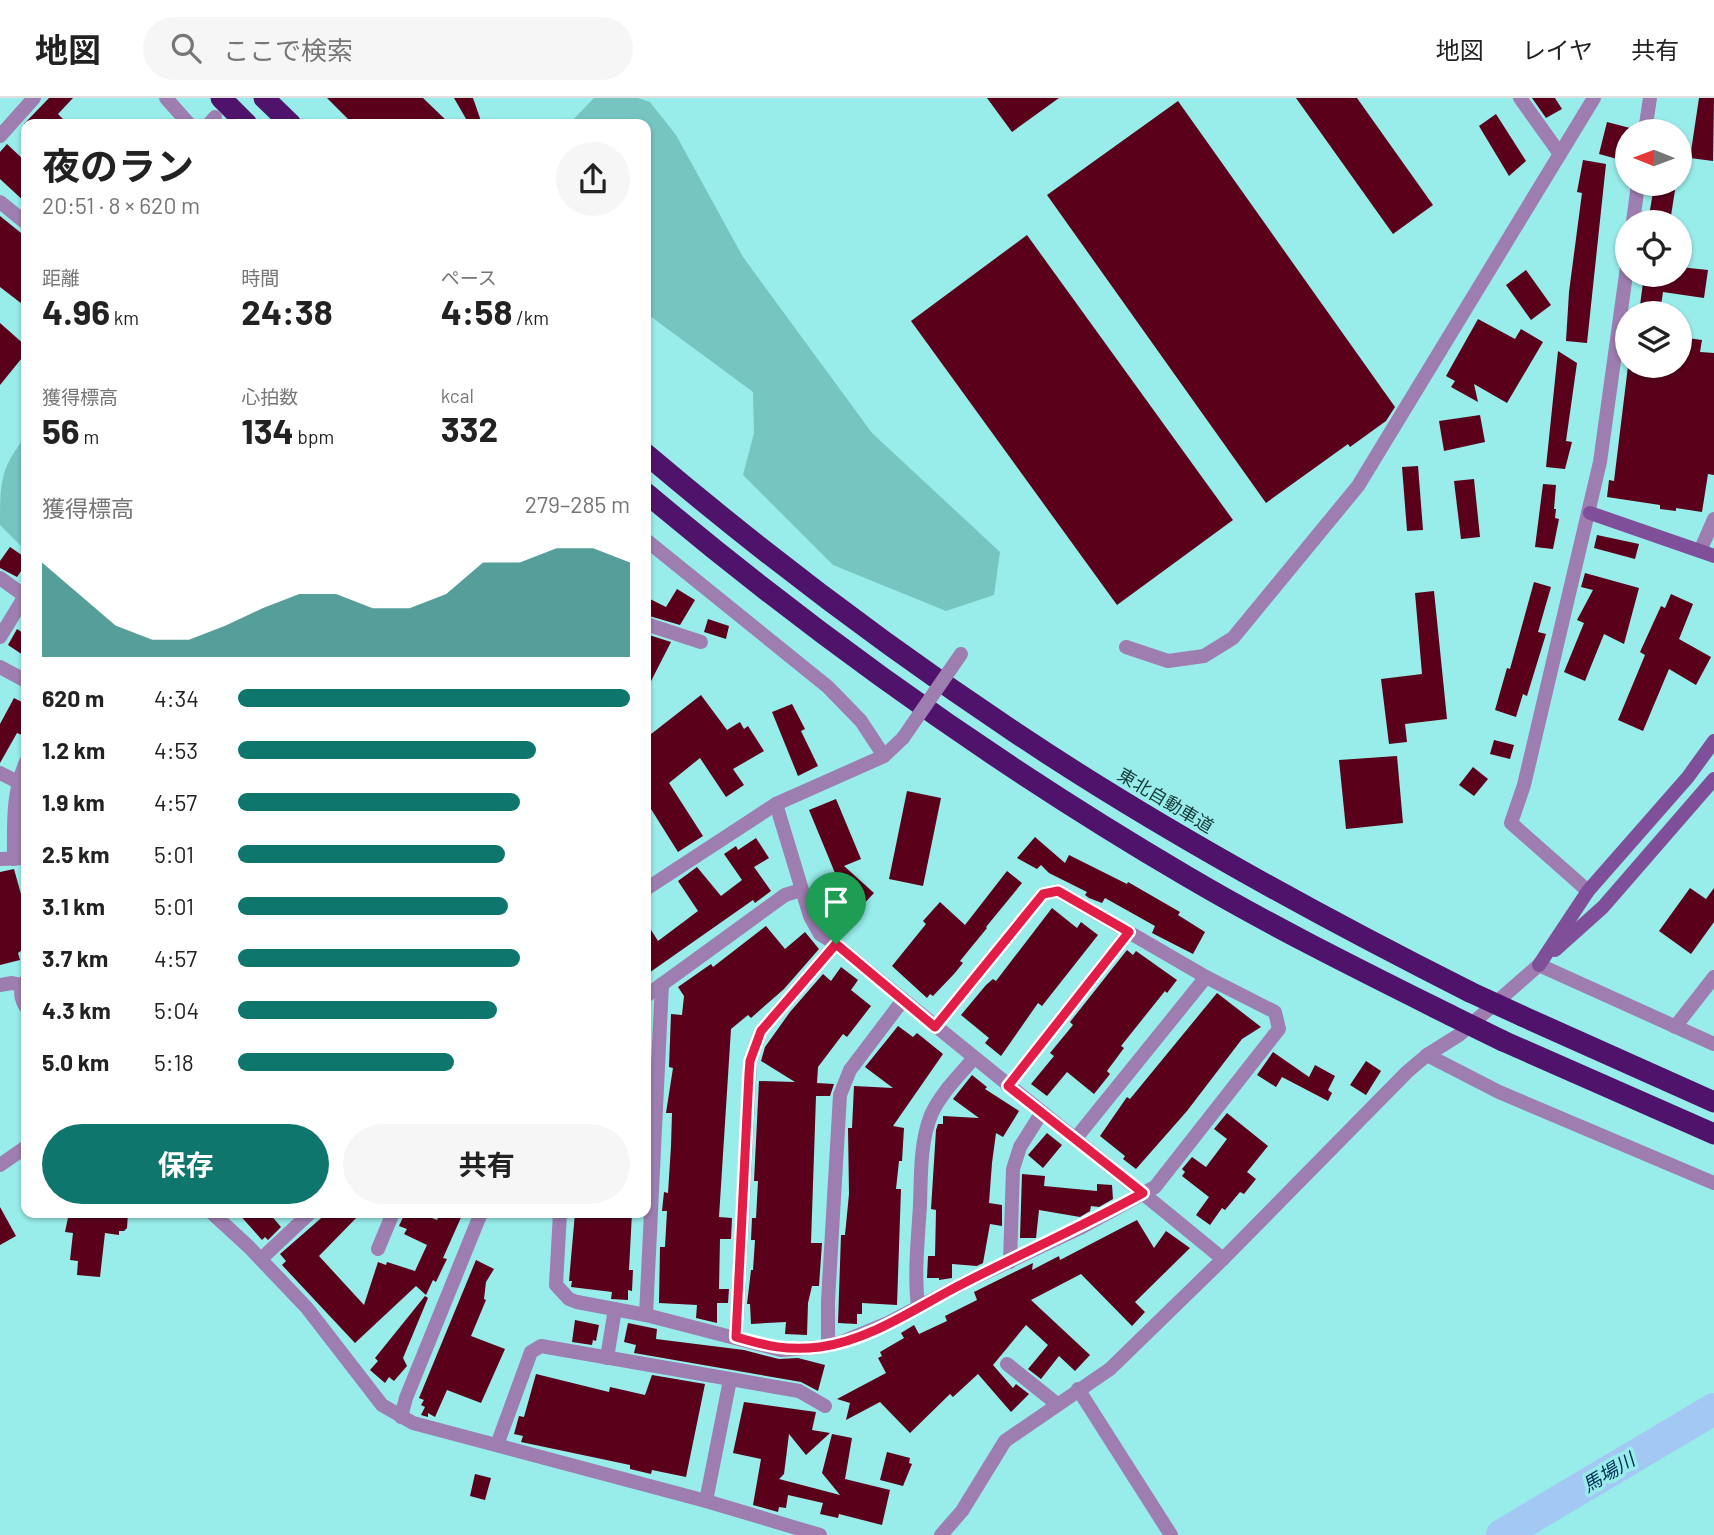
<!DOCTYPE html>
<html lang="ja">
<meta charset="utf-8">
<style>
body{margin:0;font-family:Barlow,"Noto Sans JP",sans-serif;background:#f6f6f6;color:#222;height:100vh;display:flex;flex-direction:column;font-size:26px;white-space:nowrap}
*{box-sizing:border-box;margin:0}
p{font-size:23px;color:#767676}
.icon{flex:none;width:38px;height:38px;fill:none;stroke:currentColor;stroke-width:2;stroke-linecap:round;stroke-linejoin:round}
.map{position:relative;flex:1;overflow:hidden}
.sheet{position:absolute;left:21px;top:21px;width:630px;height:1099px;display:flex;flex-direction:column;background:#fff;border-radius:14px;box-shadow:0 2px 5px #0004}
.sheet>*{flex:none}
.needle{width:46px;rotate:271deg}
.fabs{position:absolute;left:1615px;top:21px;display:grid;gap:14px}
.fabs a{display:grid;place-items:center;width:77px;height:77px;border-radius:50%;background:#fff;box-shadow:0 2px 5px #0004;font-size:35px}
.pin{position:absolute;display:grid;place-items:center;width:60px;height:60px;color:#fff;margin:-72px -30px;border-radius:50% 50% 50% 0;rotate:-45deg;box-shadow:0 0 7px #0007}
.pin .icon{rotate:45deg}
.round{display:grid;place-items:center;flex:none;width:74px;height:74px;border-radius:37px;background:#f6f6f6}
.head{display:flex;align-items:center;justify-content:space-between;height:119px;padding:0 21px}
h1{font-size:38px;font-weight:700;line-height:52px}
.stats{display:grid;grid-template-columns:repeat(3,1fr);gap:10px;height:119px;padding:7px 21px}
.stats div{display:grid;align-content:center}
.stats b{font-size:35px;font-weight:700}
.stats small{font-size:19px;font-weight:400}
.stats p{font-size:19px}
.chart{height:196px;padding:14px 21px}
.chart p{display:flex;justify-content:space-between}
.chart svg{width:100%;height:126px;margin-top:7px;fill:#0f766e;opacity:.7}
.button{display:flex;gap:14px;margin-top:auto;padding:14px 21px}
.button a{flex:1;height:80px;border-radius:42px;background:#0f766e;color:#fff;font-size:28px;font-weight:700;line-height:80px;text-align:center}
.button a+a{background:#f6f6f6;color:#222}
ul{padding:0 21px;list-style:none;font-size:23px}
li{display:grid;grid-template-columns:112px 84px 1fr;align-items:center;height:52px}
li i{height:18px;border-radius:9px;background:#0f766e}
header{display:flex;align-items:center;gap:42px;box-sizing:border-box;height:98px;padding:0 35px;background:#fff;border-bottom:2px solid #e0e0e0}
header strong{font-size:33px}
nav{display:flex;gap:38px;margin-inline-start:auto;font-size:24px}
.search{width:490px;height:63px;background:#f6f6f6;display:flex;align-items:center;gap:18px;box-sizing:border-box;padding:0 24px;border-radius:38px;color:#767676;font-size:26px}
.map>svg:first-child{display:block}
.green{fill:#76c5c1}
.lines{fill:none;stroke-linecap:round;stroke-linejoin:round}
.river{stroke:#a3c8f3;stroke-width:32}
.building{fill:#5a001b}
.street{stroke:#9e7eb1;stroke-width:14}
.secondary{stroke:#7f5099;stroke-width:14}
.highway{stroke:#50136b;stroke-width:21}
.street-bridge{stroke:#9e7eb1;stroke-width:14}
.highway-bridge{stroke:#50136b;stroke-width:21}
.route-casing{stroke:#fff;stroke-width:14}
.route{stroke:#e11d48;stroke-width:9}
.labels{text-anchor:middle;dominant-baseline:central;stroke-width:7;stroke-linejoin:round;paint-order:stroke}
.street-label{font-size:18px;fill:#163a39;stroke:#98edea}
.water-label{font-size:19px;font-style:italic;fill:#002d58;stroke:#98edea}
</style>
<header>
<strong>地図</strong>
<div class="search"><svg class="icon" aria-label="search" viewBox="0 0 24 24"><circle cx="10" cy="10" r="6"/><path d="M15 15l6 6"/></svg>ここで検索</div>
<nav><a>地図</a><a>レイヤ</a><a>共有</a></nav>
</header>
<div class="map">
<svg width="1714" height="1437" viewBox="0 0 1714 1437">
<rect width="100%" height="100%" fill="#98edea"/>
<g class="green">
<path d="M594,0H638L650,4L676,37L743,159L872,335L1000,454L994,497L946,513L833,467L743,377L754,335L753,294L646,215V26H569Z"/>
<path d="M26,338V453L0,427C0,385 0,370 26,338Z"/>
</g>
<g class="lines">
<path class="river" d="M1502,1437L1714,1311"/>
</g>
<g class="building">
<path d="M49,0H73L58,16L68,26H24Z"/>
<path d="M327,0H423L450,26H353Z"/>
<path d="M454,0H473L482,26H469Z"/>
<path d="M987,0H1059L1012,34Z"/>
<path d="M1296,0H1357L1433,107L1393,136Z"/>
<path d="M1532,0H1555L1562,11L1546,20Z"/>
<path d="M1699,0H1714L1713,63L1690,60Z"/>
<path d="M1178,3L1395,309L1386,323L1350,349L1348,346L1266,405L1047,97Z"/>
<path d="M1496,16L1526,63L1509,78L1479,28Z"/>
<path d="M1607,24L1630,30L1621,62L1599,56Z"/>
<path d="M7,46L26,64V105L0,81V54Z"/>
<path d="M1583,62L1606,66L1587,245L1566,243L1569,194L1582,95L1577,94Z"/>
<path d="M1654,88L1675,92L1670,124H1648Z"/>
<path d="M0,118L26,139V209L0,189Z"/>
<path d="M1027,137L1233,422L1117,507L911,223Z"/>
<path d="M1680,169L1708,172L1704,200L1663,194L1660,215H1639L1644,177H1680Z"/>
<path d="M1526,172L1551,207L1531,222L1506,187Z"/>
<path d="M1478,221L1515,241L1521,231L1543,244L1507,305L1474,286L1478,304L1451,289L1455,283L1446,278Z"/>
<path d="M0,225L26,248V255L0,287Z"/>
<path d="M1680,239L1702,242L1700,254L1714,255V377L1708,376L1702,414L1676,410V413L1660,411V407L1607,399L1609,382L1614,383L1628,268H1680Z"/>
<path d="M1558,253L1577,265L1566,343L1572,344L1565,371L1546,369Z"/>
<path d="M1480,317L1485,344L1444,353L1439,323Z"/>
<path d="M1418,368L1423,432L1407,433L1402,369Z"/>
<path d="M1474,381L1480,439L1461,441L1454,383Z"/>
<path d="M1543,386L1556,387L1554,411H1556L1555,420L1559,421L1553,451L1535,449Z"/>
<path d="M1597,437L1639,446L1635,461L1594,450Z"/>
<path d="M10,449L26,460V466L17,479L0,470V463Z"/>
<path d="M1585,475L1639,490L1624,546L1604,536L1585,583L1564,574L1584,525L1577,522L1593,492L1581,489Z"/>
<path d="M1534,484L1551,489L1538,534L1546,536L1527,598L1523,596L1516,619L1495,612L1507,570L1510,571Z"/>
<path d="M677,491L695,502L680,527L646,517V499L666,509Z"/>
<path d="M1434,493L1447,621L1405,626L1407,644L1389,646L1381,581L1422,576L1415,495Z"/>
<path d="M1671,496L1693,506L1679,541L1711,559L1696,587L1669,571L1643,633L1618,622L1645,557L1640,554L1661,508L1665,510Z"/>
<path d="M708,521L729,528L726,541L704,534Z"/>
<path d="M17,531L26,537V559L8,547Z"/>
<path d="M646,536L671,544L646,593Z"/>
<path d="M701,597L727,632L740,624L744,631L748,628L764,653L733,671L744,687L726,699L700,660L669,685L703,738L678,754L646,703V640Z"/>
<path d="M14,600L26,606V629L22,637L17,635L0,665V626Z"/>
<path d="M792,606L805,631L801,633L818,668L798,678L772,614Z"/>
<path d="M1494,642L1514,647L1510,661L1490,656Z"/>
<path d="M1397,658L1403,725L1346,731L1339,662Z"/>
<path d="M1473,669L1488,681L1474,698L1459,687Z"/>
<path d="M907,693L941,700L923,788L889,781Z"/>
<path d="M836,701L861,761L844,768L874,795L843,828L814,799L835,775L809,712Z"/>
<path d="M1035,739L1065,765L1069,757L1127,786L1128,784L1180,814L1178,817L1205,834L1193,856L1152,835L1155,828L1105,800L1102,805L1089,800L1085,797L1087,794L1049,775L1041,767L1037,771L1017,760Z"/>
<path d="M756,740L769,760L754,769L771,793L755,805L753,802L646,877V824L658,843L698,813L678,783L697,769L721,798L742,782L724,756L736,748L738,752Z"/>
<path d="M14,771L26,814V829L21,830L26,849L18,855L20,862L0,867V774Z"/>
<path d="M1007,773L1022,785L986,829L987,830L960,863L963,865L954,876L933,898L930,896L927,900L892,868L926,826L923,823L940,804L965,827Z"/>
<path d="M1690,790L1706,801L1714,790V824L1691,856L1659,833Z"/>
<path d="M1052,810L1077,830L1081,824L1098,837L1042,908L1038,905L1001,958L985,945L989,940L961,917L986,887L993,881L996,883Z"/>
<path d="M766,828L785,851L805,834L819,851L784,891L751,920L748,917L731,931L719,1119L732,1120L731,1141H720L719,1191H729L728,1205H717V1225L696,1220L697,1207L659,1205L660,1149H665L667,1113H662L664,1094L668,1095L671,1048L672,1015H666L673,970L669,969L671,916L682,917L684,898L678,889L711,866L713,869Z"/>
<path d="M1127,852L1133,857L1136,853L1177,882L1167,895L1165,893L1121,948L1124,950L1107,973L1110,976L1094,996L1067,974L1047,998L1031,986L1054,958L1050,955L1073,927L1070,924Z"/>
<path d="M841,869L858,882L851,892L871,908L847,939L843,936L818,969L817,985L834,986L830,998H816L811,1145H822L819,1188H812L808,1205L807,1237L785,1236L786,1224L751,1226L750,1206H747L751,1172H753L755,1142H751L752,1120H756L758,1083H754L759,983L795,984L761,963L765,949L790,914L823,876L831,883Z"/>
<path d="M1217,895L1261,929L1242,941L1187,1013L1136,1071L1123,1061L1125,1058L1100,1038L1127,999L1130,1001Z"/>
<path d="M898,928L913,939L917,935L943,956L893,1028L904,1030L902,1063H899L896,1091H901L897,1207L862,1205V1216H857V1226L838,1225L841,1137H845L849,1096L848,1030H852L854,988L893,990L865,969Z"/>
<path d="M1273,954L1309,979L1315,967L1335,978L1328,992L1332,995L1328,1003L1282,979L1276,989L1257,977Z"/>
<path d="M1366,963L1381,973L1366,997L1350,987Z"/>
<path d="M972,977L987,989L985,991L1019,1013L1003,1039L996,1035L992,1065L989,1105L1002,1107V1128L990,1126L983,1165L977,1168L952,1166V1180L939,1182V1180H927L928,1158H935L936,1112L931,1111L936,1032L938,1026H943V1018L979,1020L953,1001Z"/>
<path d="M1227,1015L1268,1048L1247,1074L1256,1081L1244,1096L1240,1094L1225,1112L1222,1110L1210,1127L1196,1117L1209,1099L1182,1078L1185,1074L1182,1071L1192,1059L1206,1069L1227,1041L1214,1031Z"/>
<path d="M1047,1035L1062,1047L1043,1070L1028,1057Z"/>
<path d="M1022,1076L1045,1078L1044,1088L1097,1093V1086L1112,1087L1113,1101L1099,1109L1091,1108L1090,1113L1080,1119L1039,1112L1036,1140H1020Z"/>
<path d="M0,1109L16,1138L0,1147Z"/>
<path d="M69,1115H128L127,1130L124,1133H119V1137L105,1135L100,1179L77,1177L78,1163L70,1162L73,1135L65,1134Z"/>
<path d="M238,1115H269L281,1129L268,1142L265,1139L262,1142Z"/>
<path d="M327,1115H361L319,1158L364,1207L378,1164L386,1167L387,1164L415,1173L427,1147L404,1136L407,1131L399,1128L405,1115H420L437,1122L440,1115H463L443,1160L447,1161L443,1169L436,1184L433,1182L426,1197L416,1188L355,1245L282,1167L286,1163L280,1156Z"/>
<path d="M575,1115H632L629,1172H633L632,1193L628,1192V1202L611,1201L612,1194L571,1189L572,1183H569Z"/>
<path d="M1137,1122L1154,1150L1166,1133L1190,1150L1135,1204L1145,1214L1132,1228L1081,1176L1031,1202L1090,1257L1075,1273L1059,1258L1041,1281L1028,1271L1048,1247L1026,1227L993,1267L1013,1290L1016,1286L1029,1296L1011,1314L978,1276L953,1299L950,1296L910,1335L880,1304L846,1322L850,1305L837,1301L886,1275L878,1260L882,1258L880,1254L904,1240L901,1235L914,1227L919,1236L947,1223L945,1218L977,1202L974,1194L1033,1165L1032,1172L1059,1158L1060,1162Z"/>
<path d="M476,1162L494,1171L486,1184L484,1201L486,1202L471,1238L505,1251L481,1305L447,1292L435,1319L428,1315V1319L421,1317L425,1309L421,1307L424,1302L419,1300Z"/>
<path d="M425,1198L428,1200L403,1260L407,1268L394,1283L389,1279L385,1285L370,1272L378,1263L375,1260Z"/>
<path d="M575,1222L599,1227L596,1243L593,1242L592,1247L572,1244Z"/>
<path d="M628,1225L657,1231L656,1241L744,1252L779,1261L798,1260L825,1267L818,1293L801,1284L634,1255L636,1247L624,1244Z"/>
<path d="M536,1276L609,1294L610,1289L645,1297L652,1277L705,1286L686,1379L652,1372L651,1376L630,1371V1367L521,1344L523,1338L514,1336L519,1318L524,1319Z"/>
<path d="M744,1304L816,1314L812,1332L830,1335L806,1357L789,1336L784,1376L779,1381L840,1397L822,1375L832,1336L852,1340L845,1381L890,1392L882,1427L839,1416L838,1420L820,1416L823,1405L788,1397L786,1410L779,1409L778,1414L753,1407L761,1361L733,1355Z"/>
<path d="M887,1354L910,1360L909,1365L912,1366L903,1388L880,1382Z"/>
<path d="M475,1376L491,1380L485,1402L470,1398Z"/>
</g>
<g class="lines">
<g class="street">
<path d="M166,0L189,26"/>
<path d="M1520,0L1560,56"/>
<path d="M209,26L215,19"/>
<path d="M1645,33L1650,0"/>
<path d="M0,38L34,0"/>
<path d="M0,104L26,125"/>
<path d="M1633,124L1638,86"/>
<path d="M646,442L828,589L861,623L884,658"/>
<path d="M1700,453L1714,421"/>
<path d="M0,480L25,498L0,539"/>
<path d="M646,526L701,544"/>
<path d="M1126,549L1168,563L1204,558L1233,540L1358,388L1594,0"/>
<path d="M0,569L26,583"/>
<path d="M0,675L18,684"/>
<path d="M776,706L810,818L820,836L836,846C964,953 1095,1055 1223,1161"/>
<path d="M0,761L26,760"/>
<path d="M14,761C14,727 12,695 26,664"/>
<path d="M646,791L776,706L884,658L903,640"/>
<path d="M1588,793L1511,725L1524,687L1600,364L1628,162"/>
<path d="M26,883C19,890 20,900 26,909"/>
<path d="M0,887L12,885L22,887"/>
<path d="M646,898L785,797L801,792"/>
<path d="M1675,929L1714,879"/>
<path d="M1427,957L1499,994L1714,1085"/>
<path d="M1008,988L1129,834"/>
<path d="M1076,1040L1206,879"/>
<path d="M0,1067L26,1049"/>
<path d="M212,1115L249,1149L307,1210L382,1307L413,1325L706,1403L820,1437"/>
<path d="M560,1115L556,1187L569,1201L577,1204L646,1217L781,1252L821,1249L842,1244L888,1225L968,1183L1080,1130L1155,1089L1279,931L1275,914L1206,879L1058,793L1043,796L935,929"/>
<path d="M378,1151L393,1115"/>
<path d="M261,1161L310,1115"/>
<path d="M1010,1164L1013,1071L1020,1049L1042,1014"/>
<path d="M918,1209C914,1175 918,1141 920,1107C921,1078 920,1044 931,1017C940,996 959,978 973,961"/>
<path d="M646,1217L662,886"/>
<path d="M736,1239L750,963L761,933L836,846"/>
<path d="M828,1247V1203L840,997L850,972L903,902"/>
<path d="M607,1260L615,1211"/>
<path d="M1007,1266L1057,1306"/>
<path d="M1078,1291L1171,1437"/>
<path d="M401,1319L406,1300L481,1115"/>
<path d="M497,1347L531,1254L541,1248L799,1293L825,1308"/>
<path d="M706,1403L730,1282"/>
<path d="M941,1437L962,1413L1005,1343L1110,1271L1223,1161L1407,974L1427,957L1459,937L1539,867L1714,946"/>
</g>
<g class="secondary">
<path d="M1590,415L1714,458"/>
<path d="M1555,852L1603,809L1714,681"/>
<path d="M1539,867L1588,793L1688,679L1714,643"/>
</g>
<g class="highway">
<path d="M221,0L247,26"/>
<path d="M264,0L291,26"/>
<path d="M646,356C764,456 887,549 1016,635C1161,732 1315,816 1470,894"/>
<path d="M646,395C816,538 997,667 1188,779C1273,829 1362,873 1450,917"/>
<path d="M1522,918L1714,1004"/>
<path d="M1503,943L1714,1036"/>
</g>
<path class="street-bridge" d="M903,640L961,556"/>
<g class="highway-bridge">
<path d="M1470,894L1522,918"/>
<path d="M1450,917L1503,943"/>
</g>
</g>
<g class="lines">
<g class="route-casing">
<path id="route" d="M1058,793L1129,834L1008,988L1143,1095C1085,1127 1025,1154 966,1184C920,1207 872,1242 820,1249C787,1253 767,1248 736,1239L749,976L750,963L761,933L836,846L935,929L1043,796Z"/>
</g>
<use href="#route" class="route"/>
</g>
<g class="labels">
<g class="street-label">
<text transform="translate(1166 702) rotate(31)">東北自動車道</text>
</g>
<g class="water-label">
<text transform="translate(1608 1374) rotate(-31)">馬場川</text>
</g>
</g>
</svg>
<div class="fabs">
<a><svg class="needle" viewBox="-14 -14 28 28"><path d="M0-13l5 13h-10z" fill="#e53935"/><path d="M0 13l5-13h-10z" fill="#767676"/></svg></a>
<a><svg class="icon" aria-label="locate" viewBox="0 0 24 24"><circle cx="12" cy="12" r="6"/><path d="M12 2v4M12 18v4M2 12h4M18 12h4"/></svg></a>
<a><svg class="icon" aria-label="layers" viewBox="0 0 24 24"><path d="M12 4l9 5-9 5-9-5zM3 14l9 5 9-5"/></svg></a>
</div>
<div class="pin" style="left:836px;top:846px;background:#1e9e55"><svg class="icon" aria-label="arrive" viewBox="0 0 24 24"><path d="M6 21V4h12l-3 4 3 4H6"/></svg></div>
<section class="sheet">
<div class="head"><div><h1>夜のラン</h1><p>20:51 · 8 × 620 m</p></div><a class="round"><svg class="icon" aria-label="share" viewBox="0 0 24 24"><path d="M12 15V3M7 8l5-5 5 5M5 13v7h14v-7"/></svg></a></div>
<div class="stats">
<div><p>距離</p><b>4.96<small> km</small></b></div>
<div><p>時間</p><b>24:38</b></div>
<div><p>ペース</p><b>4:58<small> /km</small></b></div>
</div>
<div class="stats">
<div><p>獲得標高</p><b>56<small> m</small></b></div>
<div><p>心拍数</p><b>134<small> bpm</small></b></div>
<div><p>kcal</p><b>332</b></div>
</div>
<div class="chart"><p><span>獲得標高</span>279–285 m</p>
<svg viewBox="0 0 160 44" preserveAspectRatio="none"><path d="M0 44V11L10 22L20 33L30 38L40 38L50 33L60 27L70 22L80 22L90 27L100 27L110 22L120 11L130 11L140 6L150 6L160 11V44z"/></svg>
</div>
<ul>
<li><b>620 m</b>4:34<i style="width:100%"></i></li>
<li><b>1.2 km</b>4:53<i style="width:76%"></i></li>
<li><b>1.9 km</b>4:57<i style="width:72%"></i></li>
<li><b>2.5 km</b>5:01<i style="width:68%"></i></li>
<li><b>3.1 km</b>5:01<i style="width:69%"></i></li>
<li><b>3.7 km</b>4:57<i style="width:72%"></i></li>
<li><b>4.3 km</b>5:04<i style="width:66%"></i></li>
<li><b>5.0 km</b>5:18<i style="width:55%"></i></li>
</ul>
<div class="button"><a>保存</a><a>共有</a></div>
</section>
</div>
